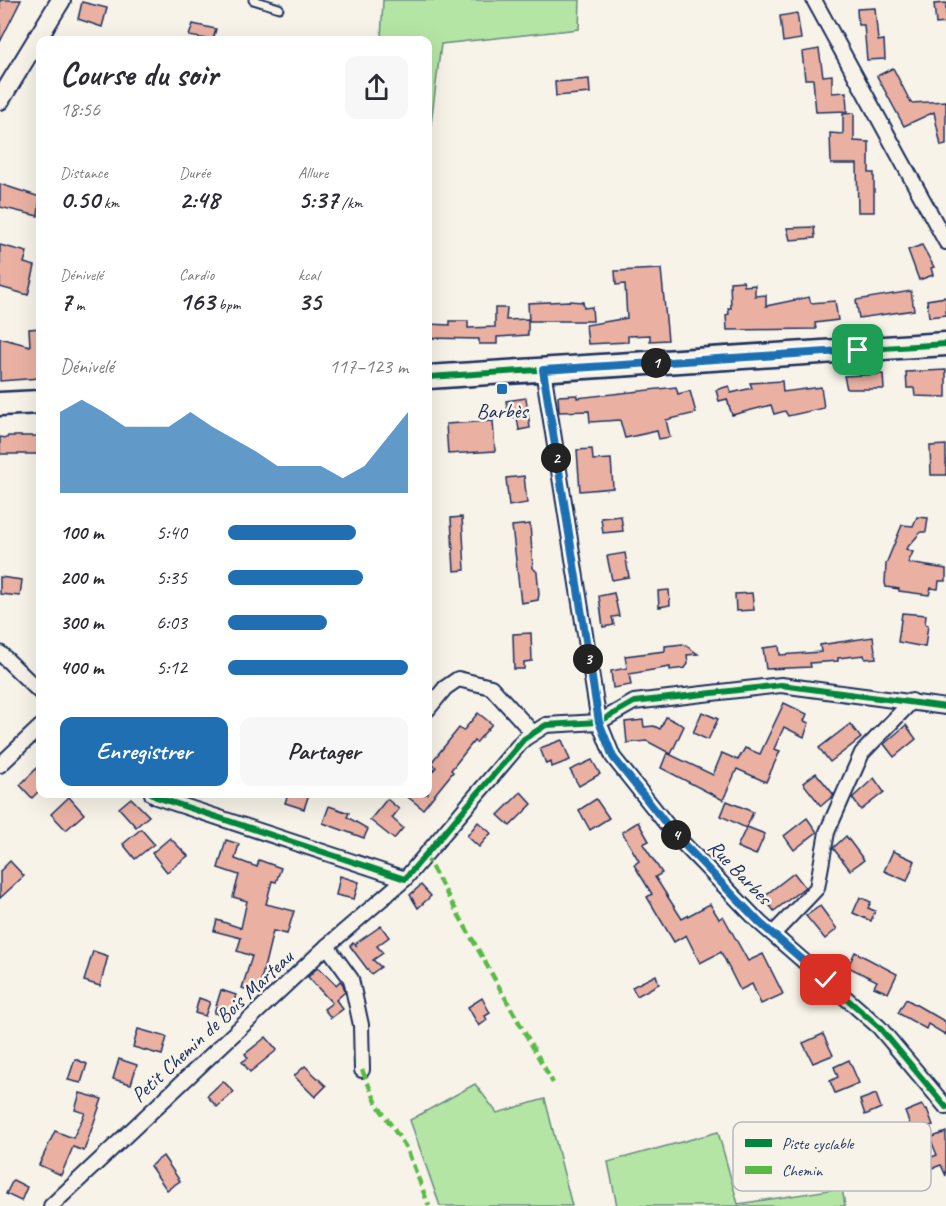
<!DOCTYPE html>
<html lang="fr">
<meta charset="utf-8">
<style>
body{margin:0;font-family:Caveat,sans-serif;background:#f7f7f7;color:#2b2b33;height:100vh;display:flex;flex-direction:column;font-size:22px;white-space:nowrap}
*{box-sizing:border-box;margin:0}
p{font-size:20px;color:#7c7c81}
.icon{flex:none;width:33px;height:33px;fill:none;stroke:currentColor;stroke-width:2;stroke-linecap:round;stroke-linejoin:round}
.map{position:relative;flex:1;overflow:hidden}
.side{position:absolute;left:36px;top:36px;width:396px;height:762px;display:flex;flex-direction:column;background:#fff;border-radius:12px;box-shadow:0 6px 24px #0002}
.side>*{flex:none}
.pin{position:absolute;display:grid;place-items:center;width:51px;height:51px;color:#fff;margin:-26px;border-radius:12px;box-shadow:0 3px 9px #0006}
.km{position:absolute;width:30px;height:30px;margin:-15px;border-radius:50%;background:#222;color:#fff;font-size:16px;line-height:30px;text-align:center}
.round{display:grid;place-items:center;flex:none;width:63px;height:63px;border-radius:12px;background:#f7f7f7}
.overview{display:flex;align-items:center;justify-content:space-between;height:102px;padding:0 24px}
h1{font-size:33px;font-weight:600;line-height:45px}
.figures{display:grid;grid-template-columns:repeat(3,1fr);gap:9px;height:102px;padding:6px 24px}
.figures div{display:grid;align-content:center}
.figures b{font-size:26px;font-weight:600}
.figures small{font-size:16px;font-weight:400}
.figures p{font-size:16px}
.chart{height:168px;padding:12px 24px}
.chart p{display:flex;justify-content:space-between}
.chart svg{width:100%;height:108px;margin-top:6px;fill:#1f6fb2;opacity:.7}
.cta{display:flex;gap:12px;margin-top:auto;padding:12px 24px}
.cta a{flex:1;height:69px;border-radius:12px;background:#1f6fb2;color:#fff;font-size:24px;font-weight:600;line-height:69px;text-align:center}
.cta a+a{background:#f7f7f7;color:#2b2b33}
ul{padding:0 24px;list-style:none;font-size:20px}
li{display:grid;grid-template-columns:96px 72px 1fr;align-items:center;height:45px}
li i{height:15px;border-radius:8px;background:#1f6fb2}
.map>svg:first-child{display:block}
.green{fill:#b5e5a4;stroke:#688a81;stroke-width:1.5}
.building{fill:#eab1a3;stroke:#1b2f5e;stroke-width:1.5}
.lines{fill:none;stroke-linecap:round;stroke-linejoin:round}
.service-casing{stroke:#1b2f5e;stroke-width:11}
.minor-casing{stroke:#1b2f5e;stroke-width:18}
.tertiary-casing{stroke:#1b2f5e;stroke-width:22}
.primary-casing{stroke:#1b2f5e;stroke-width:27}
.service{stroke:#f7f3e8;stroke-width:7}
.minor{stroke:#f7f3e8;stroke-width:14}
.tertiary{stroke:#f7f3e8;stroke-width:18}
.primary{stroke:#f7f3e8;stroke-width:22}
.quiet{stroke:#58b947;stroke-width:4.5;stroke-dasharray:9 4.5;stroke-linecap:butt}
.cycleway-casing{stroke:#f7f3e8;stroke-width:10}
.cycleway{stroke:#00873e;stroke-width:6}
.route-casing{stroke:#fff;stroke-width:12}
.route{stroke:#1f6fb2;stroke-width:8}
.poi-dot{fill:#1f6fb2;stroke:#f7f3e8;stroke-width:2}
.labels{text-anchor:middle;dominant-baseline:central;stroke-width:5;stroke-linejoin:round;paint-order:stroke}
.poi-label{font-size:21px;fill:#1b2f5e;stroke:#f7f3e8}
.street-label{font-size:21px;fill:#1b2f5e;stroke:#f7f3e8}
.key{fill:#f7f3e8;stroke:#b5b8bf;stroke-width:1.5}
.key-label{font-size:16px;fill:#1b2f5e}
</style>
<div class="map">
<svg width="946" height="1206" viewBox="0 0 946 1206">
<rect width="100%" height="100%" fill="#f7f3e8"/>
<filter id="ink" filterUnits="userSpaceOnUse"><feTurbulence type="fractalNoise" baseFrequency=".0167" numOctaves="2"/><feDisplacementMap in="SourceGraphic" scale="12" xChannelSelector="R" yChannelSelector="G"/><feConvolveMatrix kernelMatrix="1 2 1 2 8 2 1 2 1" color-interpolation-filters="sRGB"/></filter>
<g filter="url(#ink)">
<g class="green">
<path d="M383,0H580L579,29L441,44L428,148V40H381Z"/>
<path d="M475,1084L497,1113L545,1099L572,1206H440L410,1120Z"/>
<path d="M718,1132L738,1204L842,1188L845,1206H617L608,1162Z"/>
</g>
<g class="building">
<path d="M0,0H21L0,42Z"/>
<path d="M82,2L107,8L102,27L78,19Z"/>
<path d="M946,3V23L936,24L934,4Z"/>
<path d="M875,8L878,41L884,40L885,59L867,60L864,25H858L857,9Z"/>
<path d="M797,13L801,39L783,42L780,16Z"/>
<path d="M193,24L216,29L213,40L189,36Z"/>
<path d="M819,49L823,76L832,75V93L846,92L847,111L816,112L813,79H805L802,52Z"/>
<path d="M893,68L911,103L946,101V145L941,146L934,112L904,126L877,76Z"/>
<path d="M589,79L590,93L556,96L555,82Z"/>
<path d="M854,113V141L869,142V173H874V212H858L857,164H831L830,133L843,134V114Z"/>
<path d="M0,184L40,197L38,216L0,207Z"/>
<path d="M814,227L815,238L790,240L787,228Z"/>
<path d="M0,245L27,252L24,263L35,266L28,295L0,287Z"/>
<path d="M922,245L934,267L931,268L933,275L919,280L908,250Z"/>
<path d="M661,269L668,340L650,341V335L628,336V342L588,344L586,325L627,318L625,284L616,285L615,271Z"/>
<path d="M743,281L744,286L755,285V296L766,295V306L809,297L811,303L835,301L838,320L815,323L816,329L727,330L726,315L729,314L728,308H731L730,282Z"/>
<path d="M911,291L914,310L859,318L856,300Z"/>
<path d="M946,297V315L929,317L927,300Z"/>
<path d="M569,301L583,302L584,308L592,307L593,321H529L528,303Z"/>
<path d="M495,308H507L506,320L528,319V335L497,337V344H479V339L428,338V324L450,325V321H468V328L495,327Z"/>
<path d="M40,328V378L0,381V338L30,346L29,329Z"/>
<path d="M946,370V397L915,396L914,388H907L906,372Z"/>
<path d="M883,374L884,389H847L844,376Z"/>
<path d="M782,381L783,392L821,387L824,408L788,416L785,411L774,414L771,405L732,415L727,399L719,401L716,390L729,386L731,393L752,388L750,383Z"/>
<path d="M676,387L678,394L690,391L696,413L666,420L670,437L659,439L657,431L625,438L620,420L590,422L589,411L559,412L558,396L577,395V398Z"/>
<path d="M526,398L530,428L519,430L517,417L509,418L506,401Z"/>
<path d="M493,421L495,451L448,454L446,424Z"/>
<path d="M8,436H39V454H0V437L7,438Z"/>
<path d="M946,445V475H931L930,446Z"/>
<path d="M592,449L593,460L611,459L613,488L580,491L577,450Z"/>
<path d="M524,476L527,503L509,506L506,478Z"/>
<path d="M621,516L623,531L603,533L601,518Z"/>
<path d="M462,517L465,570L454,571L451,518Z"/>
<path d="M917,517L928,518L926,532H921L906,549L913,552L908,563L946,569V581H939L938,589L931,588L929,595L899,591V589L886,587L885,583L886,564L902,525L913,526Z"/>
<path d="M530,524L533,568L537,572L539,594L538,600L521,603L512,526Z"/>
<path d="M625,553L629,577L612,580L607,556Z"/>
<path d="M0,577L22,580L20,596L0,594Z"/>
<path d="M669,590L670,605L659,607L658,591Z"/>
<path d="M614,593L619,616L612,617L614,625L603,627L599,596Z"/>
<path d="M752,593L754,610L736,611L735,594Z"/>
<path d="M902,613L926,615L925,624L928,625L925,647L898,642Z"/>
<path d="M531,633L532,661L524,662V669H514L513,634Z"/>
<path d="M873,637L876,658L865,659L864,655L838,658V661L810,663L811,667L766,669L763,648L779,646L780,655L821,652L820,645Z"/>
<path d="M683,644L698,654L687,655L688,664L685,668L670,670V667L629,674L631,685L613,688L611,671L627,668L625,656L665,651V646Z"/>
<path d="M784,703L807,714L804,721L809,723L804,737L784,727L774,749L780,751L766,782L737,769L723,800L661,768L667,753L713,775L722,753L738,760L745,748L760,754Z"/>
<path d="M702,712L718,719L708,740L693,733Z"/>
<path d="M478,713L492,724L476,743L474,741L451,770L453,772L423,809L404,794H428V777L436,767L431,763L459,728L463,731Z"/>
<path d="M666,717L684,726L671,754L647,741L627,743L625,722L643,720L644,727L654,726L660,729Z"/>
<path d="M850,724L861,738L830,762L819,748Z"/>
<path d="M906,725L916,739L894,757L884,744Z"/>
<path d="M562,740L570,760L552,767L551,762L546,764L540,748Z"/>
<path d="M592,760L600,774L579,786L570,770Z"/>
<path d="M40,765V790L32,798L20,785Z"/>
<path d="M816,773L834,795L821,806L803,783Z"/>
<path d="M874,778L884,792L861,810L852,798Z"/>
<path d="M521,792L532,804L510,826L498,815Z"/>
<path d="M288,794H309L304,809L285,803Z"/>
<path d="M69,797L84,814L66,830L51,814Z"/>
<path d="M131,798L149,816L136,827L119,808Z"/>
<path d="M387,799L399,809L392,818L403,828L394,839L370,820Z"/>
<path d="M596,799L609,818L590,830L579,810Z"/>
<path d="M727,801L753,812L747,827L765,834L756,855L737,847L746,828L721,816Z"/>
<path d="M329,806L349,813L347,817L368,829L364,838L323,823Z"/>
<path d="M807,818L817,832L794,850L784,836Z"/>
<path d="M478,822L491,833L479,847L467,836Z"/>
<path d="M638,822L649,841L643,844L662,873L655,877L682,919L710,904L719,919L723,916L748,961L763,954L783,994L761,1004L752,984L740,990L721,952L700,963L686,935L674,942L647,897L652,894L634,865L639,861L622,832Z"/>
<path d="M141,829L154,844L135,859L123,844Z"/>
<path d="M846,836L864,860L850,870L833,848Z"/>
<path d="M170,838L188,856L167,872L152,853Z"/>
<path d="M226,840L239,844L235,859L257,867L259,860L281,868L276,882L272,881L266,904L294,911L287,934L273,931L258,993L242,988L252,956L237,951L241,938L214,931L217,920L241,928L247,901L233,897L239,875L218,868Z"/>
<path d="M893,851L915,861L907,881L884,871Z"/>
<path d="M10,861L24,876L0,898V871Z"/>
<path d="M794,873L805,887L774,911L763,897Z"/>
<path d="M340,876L359,882L354,899L336,895Z"/>
<path d="M421,885L431,896L418,908L410,895Z"/>
<path d="M860,897L871,902L868,908L875,911L871,921L853,913Z"/>
<path d="M820,906L837,929L825,939L806,916Z"/>
<path d="M381,926L389,937L377,946L383,953L373,960L381,967L371,974L350,946L353,943L357,946L355,944Z"/>
<path d="M93,951L108,956L100,986L84,981Z"/>
<path d="M855,952L897,974L888,993L874,987L877,981L848,967Z"/>
<path d="M318,967L336,985L340,981L343,984L345,992L336,1000L343,1009L331,1018L324,1009L332,1003L308,977Z"/>
<path d="M656,975L659,984L637,996L632,987Z"/>
<path d="M221,990L236,995L229,1017L214,1013Z"/>
<path d="M199,998L210,1002L205,1016L195,1013Z"/>
<path d="M482,998L490,1013L485,1016L487,1020L479,1026L468,1007Z"/>
<path d="M906,999L946,1022V1035L928,1024L926,1029L898,1013Z"/>
<path d="M138,1029L167,1037L162,1055L133,1047Z"/>
<path d="M823,1034L833,1055L813,1063L803,1043Z"/>
<path d="M266,1037L277,1050L250,1072L242,1062L248,1058L245,1054Z"/>
<path d="M75,1059L87,1064L81,1083L68,1080Z"/>
<path d="M119,1059L137,1065L131,1084L113,1079Z"/>
<path d="M849,1060L859,1083L835,1093L830,1081L838,1077L834,1067Z"/>
<path d="M305,1066L326,1086L315,1097L294,1076Z"/>
<path d="M223,1081L234,1092L217,1107L207,1096Z"/>
<path d="M80,1093L102,1099L84,1151L73,1147L61,1175L39,1165L55,1131L73,1138L85,1113L75,1110Z"/>
<path d="M876,1094L881,1108L865,1115L860,1100Z"/>
<path d="M922,1105L925,1110L927,1109L933,1125L913,1132L905,1112Z"/>
<path d="M946,1132V1176L941,1165L933,1168L929,1158L937,1155L930,1138Z"/>
<path d="M163,1156L180,1181L167,1190L150,1166Z"/>
<path d="M13,1180L27,1187L21,1201L6,1194Z"/>
</g>
<g class="lines">
<g class="service-casing">
<path id="service" d="M253,0L279,8"/>
</g>
<g class="minor-casing">
<g id="minor">
<path d="M814,0L946,242"/>
<path d="M543,370L599,722L613,757L675,835L760,923L879,1027L946,1107"/>
<path d="M0,653L40,692"/>
<path d="M428,709L445,688L458,679L491,687L532,732"/>
<path d="M0,765L40,727"/>
<path d="M152,794L156,797L405,879L524,739L546,725L599,722L634,702L781,685L946,707"/>
<path d="M774,933L817,888L827,832L862,753L912,701"/>
<path d="M327,946L351,979L361,1025L362,1070"/>
<path d="M51,1206L327,946L405,879"/>
</g>
</g>
<g class="tertiary-casing">
<path id="tertiary" d="M0,100L61,0"/>
</g>
<g class="primary-casing">
<g id="primary">
<path d="M428,377L946,344"/>
<path d="M0,404L40,402"/>
</g>
</g>
<use href="#service" class="service"/>
<use href="#minor" class="minor"/>
<use href="#tertiary" class="tertiary"/>
<use href="#primary" class="primary"/>
<g class="quiet">
<path d="M425,855L553,1083"/>
<path d="M362,1070L377,1104L407,1149L429,1206"/>
</g>
<g class="cycleway-casing">
<g id="cycleway">
<path d="M543,370L599,722L613,757L675,835L760,923L879,1027L946,1107"/>
<path d="M428,377L946,344"/>
<path d="M152,794L156,797L405,879L524,739L546,725L599,722L634,702L781,685L946,707"/>
</g>
</g>
<use href="#cycleway" class="cycleway"/>
</g>
</g>
<g class="lines" filter="url(#ink)">
<g class="route-casing">
<path id="route" d="M826,980L760,923L675,835L613,757L599,722L543,370L858,350"/>
</g>
<use href="#route" class="route"/>
</g>
<rect class="poi-dot" x="496" y="383" width="12" height="12" rx="3"/>
<g class="labels">
<g class="poi-label">
<text x="502" y="411">Barbès</text>
</g>
<g class="street-label">
<text transform="translate(740 872) rotate(46)">Rue Barbes</text>
<text transform="translate(212 1026) rotate(-43)">Petit Chemin de Bois Marteau</text>
</g>
</g>
<rect x="733" y="1122" width="198" height="69" rx="9" class="key"/>
<rect x="745" y="1139" width="27" height="8" fill="#00873e"/>
<rect x="745" y="1166" width="27" height="8" fill="#58b947"/>
<g class="key-label">
<text x="782" y="1149">Piste cyclable</text>
<text x="782" y="1176">Chemin</text>
</g>
</svg>
<div class="pin" style="left:858px;top:350px;background:#1e9e55"><svg class="icon" aria-label="arrive" viewBox="0 0 24 24"><path d="M6 21V4h12l-3 4 3 4H6"/></svg></div>
<div class="pin" style="left:826px;top:980px;background:#d93025"><svg class="icon" aria-label="check" viewBox="0 0 24 24"><path d="M5 12l5 5 9-10"/></svg></div>
<b class="km" style="left:656px;top:363px">1</b>
<b class="km" style="left:556px;top:458px">2</b>
<b class="km" style="left:588px;top:659px">3</b>
<b class="km" style="left:676px;top:835px">4</b>
<section class="side">
<div class="overview"><div><h1>Course du soir</h1><p>18:56</p></div><a class="round"><svg class="icon" aria-label="share" viewBox="0 0 24 24"><path d="M12 15V3M7 8l5-5 5 5M5 13v7h14v-7"/></svg></a></div>
<div class="figures">
<div><p>Distance</p><b>0.50<small> km</small></b></div>
<div><p>Durée</p><b>2:48</b></div>
<div><p>Allure</p><b>5:37<small> /km</small></b></div>
</div>
<div class="figures">
<div><p>Dénivelé</p><b>7<small> m</small></b></div>
<div><p>Cardio</p><b>163<small> bpm</small></b></div>
<div><p>kcal</p><b>35</b></div>
</div>
<div class="chart"><p><span>Dénivelé</span>117–123 m</p>
<svg viewBox="0 0 160 44" preserveAspectRatio="none"><path d="M0 44V11L10 6L20 11L30 17L40 17L50 17L60 11L70 17L80 22L90 27L100 33L110 33L120 33L130 38L140 33L150 22L160 11V44z"/></svg>
</div>
<ul>
<li><b>100 m</b>5:40<i style="width:71%"></i></li>
<li><b>200 m</b>5:35<i style="width:75%"></i></li>
<li><b>300 m</b>6:03<i style="width:55%"></i></li>
<li><b>400 m</b>5:12<i style="width:100%"></i></li>
</ul>
<div class="cta"><a>Enregistrer</a><a>Partager</a></div>
</section>
</div>
